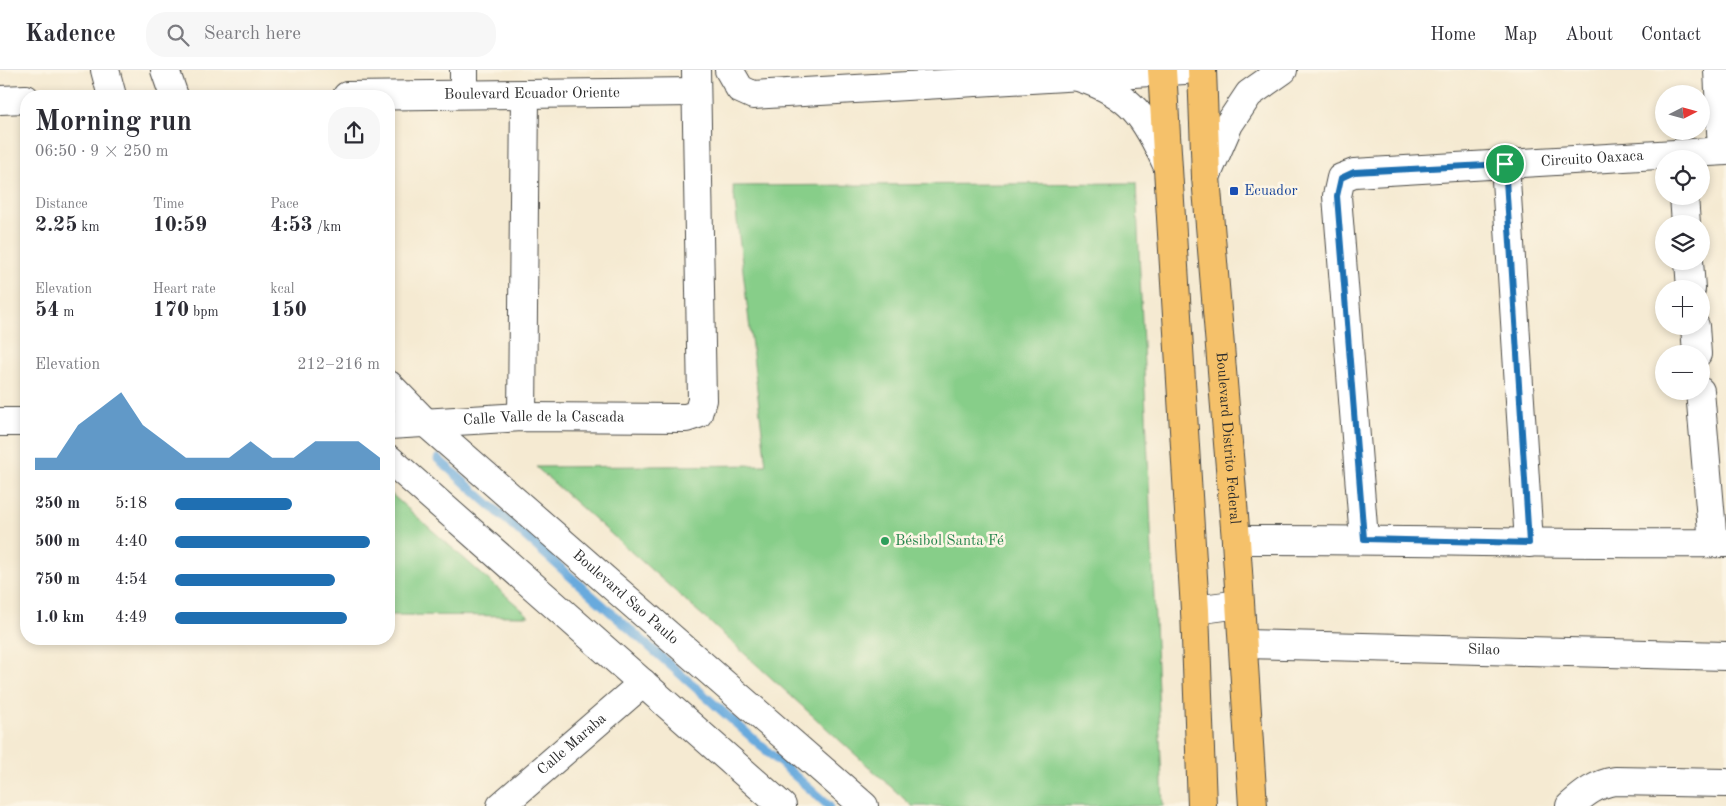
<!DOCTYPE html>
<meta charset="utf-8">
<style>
body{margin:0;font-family:"Old Standard TT",serif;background:#f7f7f7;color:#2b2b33;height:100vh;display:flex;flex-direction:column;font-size:19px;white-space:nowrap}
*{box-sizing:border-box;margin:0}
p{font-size:16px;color:#7c7c81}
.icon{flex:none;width:28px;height:28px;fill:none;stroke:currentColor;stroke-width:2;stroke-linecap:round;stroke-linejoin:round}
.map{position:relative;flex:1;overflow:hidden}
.drawer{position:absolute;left:20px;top:20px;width:375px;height:555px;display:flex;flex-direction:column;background:#fff;border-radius:20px;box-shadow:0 2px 8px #0003}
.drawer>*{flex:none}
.needle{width:32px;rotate:84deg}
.buttons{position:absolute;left:1655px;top:15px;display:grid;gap:10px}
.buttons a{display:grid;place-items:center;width:55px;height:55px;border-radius:50%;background:#fff;box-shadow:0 2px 8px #0003;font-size:25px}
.pin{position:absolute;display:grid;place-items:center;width:42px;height:42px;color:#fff;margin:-21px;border:2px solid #fff;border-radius:50%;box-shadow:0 1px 5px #0007}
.round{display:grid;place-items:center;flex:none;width:52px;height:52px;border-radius:20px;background:#f7f7f7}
.summary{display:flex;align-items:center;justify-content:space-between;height:85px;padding:0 15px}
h1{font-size:28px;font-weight:700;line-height:38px}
.metrics{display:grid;grid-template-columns:repeat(3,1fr);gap:8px;height:85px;padding:5px 15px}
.metrics div{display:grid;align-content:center}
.metrics b{font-size:21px;font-weight:700}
.metrics small{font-size:14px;font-weight:400}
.metrics p{font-size:14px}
.chart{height:140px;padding:10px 15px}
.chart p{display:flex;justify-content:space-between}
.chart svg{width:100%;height:90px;margin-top:5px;fill:#1f6fb2;opacity:.7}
ul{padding:0 15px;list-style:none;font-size:16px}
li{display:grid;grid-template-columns:80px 60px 1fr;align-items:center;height:38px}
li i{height:12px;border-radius:6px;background:#1f6fb2}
header{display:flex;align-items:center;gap:30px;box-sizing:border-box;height:70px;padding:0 25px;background:#fff;border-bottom:1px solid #e1e1e2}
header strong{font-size:24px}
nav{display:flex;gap:28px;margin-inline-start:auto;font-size:18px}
.search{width:350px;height:45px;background:#f7f7f7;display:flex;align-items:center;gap:12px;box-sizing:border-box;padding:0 18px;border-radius:20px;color:#7c7c81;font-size:19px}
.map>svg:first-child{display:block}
.green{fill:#87ce89;stroke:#597c5a}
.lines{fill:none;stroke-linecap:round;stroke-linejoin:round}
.stream{stroke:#69aadd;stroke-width:9}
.minor-casing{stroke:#494844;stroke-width:30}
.major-casing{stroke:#494844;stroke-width:30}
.minor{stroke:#fff;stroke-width:28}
.major{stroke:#f5c16b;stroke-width:28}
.route-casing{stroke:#fff;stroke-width:10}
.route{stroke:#1f6fb2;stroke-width:6}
.transit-dot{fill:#1a4fb4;stroke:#fcf5e5;stroke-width:2}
.leisure-dot{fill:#2e9e5b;stroke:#fcf5e5;stroke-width:2}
.labels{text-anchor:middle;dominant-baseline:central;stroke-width:5;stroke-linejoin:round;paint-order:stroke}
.street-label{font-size:15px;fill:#2b2b2b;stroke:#fcf5e5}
.transit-label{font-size:15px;fill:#164399;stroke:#fcf5e5;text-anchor:start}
.leisure-label{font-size:15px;fill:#27864d;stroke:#fcf5e5;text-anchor:start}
</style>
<header>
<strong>Kadence</strong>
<div class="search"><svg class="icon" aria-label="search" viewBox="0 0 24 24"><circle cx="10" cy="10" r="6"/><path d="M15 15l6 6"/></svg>Search here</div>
<nav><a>Home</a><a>Map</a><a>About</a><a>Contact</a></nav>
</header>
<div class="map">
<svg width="1726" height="736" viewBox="0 0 1726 736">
<rect width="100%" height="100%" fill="#fcf5e5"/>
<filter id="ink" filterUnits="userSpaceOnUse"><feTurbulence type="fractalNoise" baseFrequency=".02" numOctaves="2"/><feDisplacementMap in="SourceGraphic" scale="10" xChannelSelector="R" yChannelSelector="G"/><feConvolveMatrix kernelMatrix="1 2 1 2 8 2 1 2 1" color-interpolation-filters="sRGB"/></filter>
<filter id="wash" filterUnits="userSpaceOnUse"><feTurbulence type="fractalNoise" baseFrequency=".0096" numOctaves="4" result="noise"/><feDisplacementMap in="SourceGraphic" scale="20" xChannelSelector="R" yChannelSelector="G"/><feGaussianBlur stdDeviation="1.12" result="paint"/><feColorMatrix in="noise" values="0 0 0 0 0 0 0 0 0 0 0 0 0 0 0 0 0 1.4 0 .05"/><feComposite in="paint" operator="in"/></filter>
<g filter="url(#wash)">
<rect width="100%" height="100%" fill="#f5ead2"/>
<g class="green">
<path d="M1136,113L1163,736H912L702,545L536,397L766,395L733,116Z"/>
<path d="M389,422L529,546L389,545Z"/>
</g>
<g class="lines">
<path class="stream" d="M438,389L829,736"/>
</g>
</g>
<g filter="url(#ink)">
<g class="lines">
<g class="minor-casing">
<g id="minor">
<path d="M105,0L112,26"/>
<path d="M165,0L174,26"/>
<path d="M464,0V24"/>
<path d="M729,0L740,19L753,25L1185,0"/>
<path d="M1718,0L1722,81"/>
<path d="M1081,8C1131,24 1146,48 1167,95"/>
<path id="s1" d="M347,26L696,22"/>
<path d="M0,30L26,29"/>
<path d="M1505,94L1529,473"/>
<path d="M1206,107L1229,54L1249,24L1283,0"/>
<path d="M1684,126L1686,154"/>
<path d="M1689,191L1691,219"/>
<path d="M1695,256L1697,284"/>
<path id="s2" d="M389,315L427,354L864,736"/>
<path d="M1700,321L1713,473"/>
<path d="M522,347L525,24"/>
<path d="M0,352H26"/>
<path id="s3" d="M389,355L522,347L686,348L698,344L702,330L696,0"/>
<path d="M389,389L782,736"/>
<path id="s4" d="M1364,469L1337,126L1341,108L1354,103L1726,81"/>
<path d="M1236,470C1400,469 1563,475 1726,473"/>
<path d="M1195,540L1240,534"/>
<path id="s5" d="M1243,574L1726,586"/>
<path id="s6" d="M501,736L643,613"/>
<path d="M1570,736C1585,723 1596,714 1615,711L1726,713"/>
</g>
</g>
<g class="major-casing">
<g id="major">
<path d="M1162,0L1195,540L1202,736"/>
<path id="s7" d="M1202,0L1206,107L1236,470L1253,736"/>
</g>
</g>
<use href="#minor" class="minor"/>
<use href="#major" class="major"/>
</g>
</g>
<g class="lines" filter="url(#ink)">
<g class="route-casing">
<path id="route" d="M1505,94L1529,473L1364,469L1337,126L1341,108L1354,102Z"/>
</g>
<use href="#route" class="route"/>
</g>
<rect class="transit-dot" x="1229" y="116" width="10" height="10" rx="2.5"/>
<circle class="leisure-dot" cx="885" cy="471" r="5"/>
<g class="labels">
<g class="street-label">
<text stroke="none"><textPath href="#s1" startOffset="185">Boulevard Ecuador Oriente</textPath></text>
<text stroke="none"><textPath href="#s4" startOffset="615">Circuito Oaxaca</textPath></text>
<text stroke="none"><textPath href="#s3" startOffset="155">Calle Valle de la Cascada</textPath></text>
<text stroke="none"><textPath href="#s7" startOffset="369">Boulevard Distrito Federal</textPath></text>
<text stroke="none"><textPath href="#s2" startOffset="318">Boulevard Sao Paulo</textPath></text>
<text stroke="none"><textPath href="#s5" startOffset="241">Silao</textPath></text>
<text stroke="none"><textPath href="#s6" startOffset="94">Calle Maraba</textPath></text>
</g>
<g class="transit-label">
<text x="1244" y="121">Ecuador</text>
</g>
<g class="leisure-label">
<text x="895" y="471">Bésibol Santa Fé</text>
</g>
</g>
</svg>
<div class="buttons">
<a><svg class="needle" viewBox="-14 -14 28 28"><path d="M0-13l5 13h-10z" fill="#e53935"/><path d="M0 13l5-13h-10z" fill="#7c7c81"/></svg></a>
<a><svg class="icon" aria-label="locate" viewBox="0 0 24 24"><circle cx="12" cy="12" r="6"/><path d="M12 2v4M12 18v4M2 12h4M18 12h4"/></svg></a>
<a><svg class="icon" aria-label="layers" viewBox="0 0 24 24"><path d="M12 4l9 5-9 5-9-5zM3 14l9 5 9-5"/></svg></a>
<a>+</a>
<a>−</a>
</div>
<div class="pin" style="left:1505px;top:94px;background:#1e9e55"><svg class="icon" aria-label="arrive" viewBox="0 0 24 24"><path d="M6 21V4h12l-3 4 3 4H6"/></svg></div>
<section class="drawer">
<div class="summary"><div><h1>Morning run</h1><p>06:50 · 9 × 250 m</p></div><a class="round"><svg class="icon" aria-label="share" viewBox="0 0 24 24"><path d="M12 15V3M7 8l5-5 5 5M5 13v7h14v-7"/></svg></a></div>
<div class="metrics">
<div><p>Distance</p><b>2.25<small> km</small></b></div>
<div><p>Time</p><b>10:59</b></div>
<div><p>Pace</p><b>4:53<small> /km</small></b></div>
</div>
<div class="metrics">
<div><p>Elevation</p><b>54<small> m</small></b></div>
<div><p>Heart rate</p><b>170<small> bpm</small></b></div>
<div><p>kcal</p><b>150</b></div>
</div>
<div class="chart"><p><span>Elevation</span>212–216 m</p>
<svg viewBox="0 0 160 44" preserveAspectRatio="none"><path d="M0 44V38L10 38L20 22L30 14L40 6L50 22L60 30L70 38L80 38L90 38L100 30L110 38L120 38L130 30L140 30L150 30L160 38V44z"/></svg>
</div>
<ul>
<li><b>250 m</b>5:18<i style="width:57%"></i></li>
<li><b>500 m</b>4:40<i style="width:95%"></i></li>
<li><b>750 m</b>4:54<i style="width:78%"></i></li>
<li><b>1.0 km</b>4:49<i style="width:84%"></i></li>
</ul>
</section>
</div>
